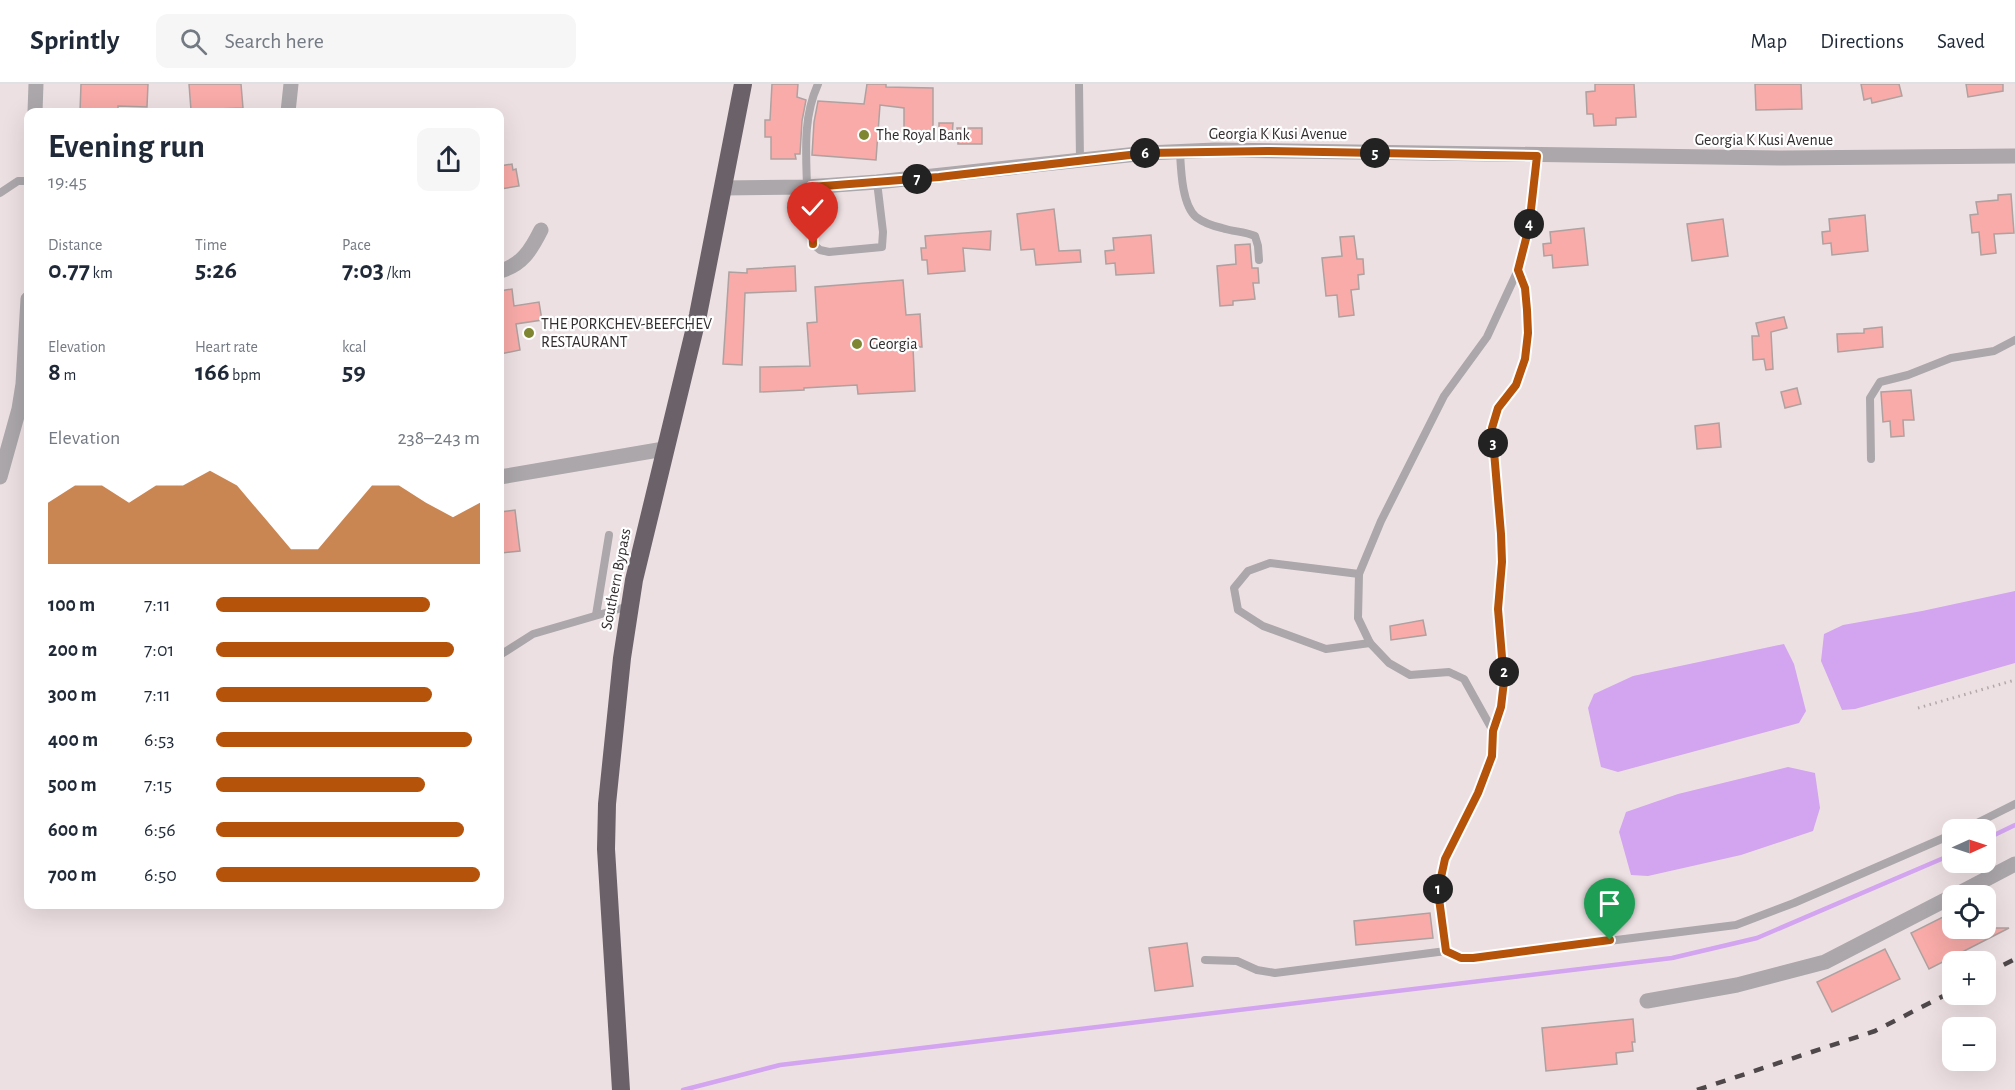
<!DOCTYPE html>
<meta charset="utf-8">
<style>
body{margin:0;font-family:"Alegreya Sans",sans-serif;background:#f6f6f7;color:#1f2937;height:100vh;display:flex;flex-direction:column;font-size:22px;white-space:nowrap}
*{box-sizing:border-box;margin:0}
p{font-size:20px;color:#747a83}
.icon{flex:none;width:33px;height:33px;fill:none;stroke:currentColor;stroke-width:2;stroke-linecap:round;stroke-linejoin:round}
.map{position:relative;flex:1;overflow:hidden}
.side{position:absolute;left:24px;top:24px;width:480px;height:801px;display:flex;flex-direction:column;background:#fff;border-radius:12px;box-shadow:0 6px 24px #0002}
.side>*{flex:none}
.needle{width:39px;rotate:87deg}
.buttons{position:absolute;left:1942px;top:735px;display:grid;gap:12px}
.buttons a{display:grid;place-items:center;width:54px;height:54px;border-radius:12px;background:#fff;box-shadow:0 6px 24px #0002;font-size:30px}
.pin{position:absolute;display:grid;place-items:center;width:51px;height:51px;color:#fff;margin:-62px -26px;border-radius:50% 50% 50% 0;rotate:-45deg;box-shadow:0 0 6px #0007}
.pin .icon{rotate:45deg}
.km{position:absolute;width:30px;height:30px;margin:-15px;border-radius:50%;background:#222;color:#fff;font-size:16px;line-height:30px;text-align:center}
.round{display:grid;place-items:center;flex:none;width:63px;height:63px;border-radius:12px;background:#f6f6f7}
.summary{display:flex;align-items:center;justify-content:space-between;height:102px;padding:0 24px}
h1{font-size:33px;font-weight:700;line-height:45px}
.metrics{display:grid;grid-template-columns:repeat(3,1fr);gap:9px;height:102px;padding:6px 24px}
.metrics div{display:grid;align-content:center}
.metrics b{font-size:26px;font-weight:700}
.metrics small{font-size:16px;font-weight:400}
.metrics p{font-size:16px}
.chart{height:168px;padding:12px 24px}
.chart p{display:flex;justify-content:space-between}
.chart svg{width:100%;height:108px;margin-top:6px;fill:#b45309;opacity:.7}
ul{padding:0 24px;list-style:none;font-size:20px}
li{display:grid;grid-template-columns:96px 72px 1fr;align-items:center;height:45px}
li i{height:15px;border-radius:8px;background:#b45309}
header{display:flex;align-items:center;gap:36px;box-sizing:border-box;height:84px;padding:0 30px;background:#fff;border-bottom:2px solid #e0e1e3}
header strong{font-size:28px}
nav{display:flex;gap:33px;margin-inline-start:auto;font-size:21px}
.search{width:420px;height:54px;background:#f6f6f7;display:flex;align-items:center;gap:15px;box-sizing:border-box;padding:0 21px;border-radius:12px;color:#747a83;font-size:22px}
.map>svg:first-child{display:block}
.water{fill:#d3a4ef}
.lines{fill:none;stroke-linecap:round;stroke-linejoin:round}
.stream{stroke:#d3a4ef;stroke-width:4.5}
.building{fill:#f8aba8;stroke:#aea1a0;stroke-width:1.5}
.path{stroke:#b2a8aa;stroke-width:3;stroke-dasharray:1.5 4.5;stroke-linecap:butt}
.lane{stroke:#aba7aa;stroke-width:8}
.street{stroke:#aba7aa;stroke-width:15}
.highway{stroke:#6b6269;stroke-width:18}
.rail{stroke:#4e484a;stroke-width:4.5;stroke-dasharray:10 10;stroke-linecap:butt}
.route-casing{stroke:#fff;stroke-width:12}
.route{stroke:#b45309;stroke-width:8}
.poi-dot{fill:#7e8632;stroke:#fff;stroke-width:2}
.labels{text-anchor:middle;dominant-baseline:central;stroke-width:4.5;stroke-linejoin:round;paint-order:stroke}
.street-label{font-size:16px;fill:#322d2e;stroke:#fff}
.poi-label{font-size:16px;fill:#322d2e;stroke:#fff;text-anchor:start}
</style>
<header>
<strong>Sprintly</strong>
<div class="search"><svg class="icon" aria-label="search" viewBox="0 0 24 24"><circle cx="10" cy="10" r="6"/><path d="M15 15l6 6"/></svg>Search here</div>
<nav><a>Map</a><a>Directions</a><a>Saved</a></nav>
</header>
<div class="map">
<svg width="2015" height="1006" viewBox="0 0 2015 1006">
<rect width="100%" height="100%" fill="#ede0e3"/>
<g class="water">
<path d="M2015,507V579L1855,625L1842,626L1821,577L1824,550L1843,541L1922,527Z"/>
<path d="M1784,560L1794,580L1806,627L1799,639L1618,688L1601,683L1588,624L1594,610L1633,592Z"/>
<path d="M1788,683L1815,689L1820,724L1813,747L1741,771L1648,792L1631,791L1619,748L1626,728L1678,710Z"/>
</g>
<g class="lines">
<g class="stream">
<path d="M1986,755L2015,741"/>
<path d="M683,1006L780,981L1672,874L1757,854L1953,770"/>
</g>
</g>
<g class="building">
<path d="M81,0H148L147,23L118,22V28H80Z"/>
<path d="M189,0H241L243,24L191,26Z"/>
<path d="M772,0H798L797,13L806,16L802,37L800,70H795L796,75H771V53H765V36H770Z"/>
<path d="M867,0H886V3L933,4V50H904V24L880,21L876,76L812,71L814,38L818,17L864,20Z"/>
<path d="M1595,0H1634L1636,33L1616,34V41L1594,42L1593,30H1587L1586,8L1595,7Z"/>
<path d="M1755,0H1801L1802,25L1756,26Z"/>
<path d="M1861,0H1899L1902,12L1872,19L1871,14L1864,16Z"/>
<path d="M1966,0H2003V7L1968,13Z"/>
<path d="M939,39H953L952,53H939Z"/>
<path d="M957,44H982V60H958Z"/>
<path d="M512,80L513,86L516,85L519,102L500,105V82Z"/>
<path d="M2011,110L2014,149L1994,150L1996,169L1981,171L1979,148L1972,149L1970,131L1978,130L1976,118L1998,116V111Z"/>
<path d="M1054,125L1059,167L1080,166L1081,178L1036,181L1034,165L1021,166L1017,130Z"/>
<path d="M1865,131L1868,167L1832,171L1831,159L1823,160L1822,148L1830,147L1829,135Z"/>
<path d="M1723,135L1728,172L1692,177L1687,140Z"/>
<path d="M1584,144L1588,181L1553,184L1552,171L1544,172L1543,160L1551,159L1550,148Z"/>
<path d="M991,147L990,166L963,164L965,187L928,190L927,176H922L921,164H926L925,152Z"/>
<path d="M1151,151L1154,189L1116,191L1115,179L1106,180L1105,167L1114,166L1113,154Z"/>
<path d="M1354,152L1357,175H1363L1364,190L1358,191L1359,205L1351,206L1354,231L1339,233L1337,211L1326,212L1322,174L1342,172L1340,153Z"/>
<path d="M1250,160L1252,184H1258L1259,199H1253L1255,215L1233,217V221L1220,222L1217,182L1236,180L1235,161Z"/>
<path d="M795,182L796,207L745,209L742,281L723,280L729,188L747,189V185Z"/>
<path d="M903,196L906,231L920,230L922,263H913L915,307L858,310L857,301L804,304V306L760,308V283L810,282L807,239L817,238L815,203Z"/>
<path d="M512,205L514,222L539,218L542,236L516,240L520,266L500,270V207Z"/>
<path d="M1784,233L1787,244L1771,248L1773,285L1766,286L1764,275L1753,276L1752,252H1759L1756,239Z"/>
<path d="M1882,243L1883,263L1838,268L1837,250L1864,249V245Z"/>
<path d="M1797,304L1801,320L1785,324L1781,308Z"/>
<path d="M1911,306L1914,336H1903L1904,352L1891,353L1890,337L1883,338L1881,308Z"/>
<path d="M1719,339L1721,363L1697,365L1695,342Z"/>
<path d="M515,426L520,467L502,469L500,428Z"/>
<path d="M1423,536L1426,551L1391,556L1390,542Z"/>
<path d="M1953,828V844H2009L1929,885L1911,849Z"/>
<path d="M1430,829L1433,854L1356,861L1354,837Z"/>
<path d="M1187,859L1193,902L1155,907L1149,864Z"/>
<path d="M1885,865L1900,895L1832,928L1817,898Z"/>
<path d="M1633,935L1635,958H1632L1633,967L1616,969L1617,980L1546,987L1542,944Z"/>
</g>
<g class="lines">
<path class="path" d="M1918,624L2015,596"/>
<g class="lane">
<path d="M1079,0L1080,76"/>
<path d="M1180,69C1181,86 1182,121 1196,133C1204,139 1213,142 1222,144C1234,148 1244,147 1255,152L1258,162L1259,176"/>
<path d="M807,103C806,67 803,33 818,0"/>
<path d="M811,103L813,160L820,166L829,168L882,163L883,148L877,98"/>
<path d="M0,109L18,97H28"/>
<path d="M1871,375L1870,314L1880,298L1908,291L1951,274L1994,267L2015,256"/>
<path d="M1359,490L1270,479L1248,487L1234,504L1238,526L1263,542L1326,565L1370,559"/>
<path d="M596,531L609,451"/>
<path d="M500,571L533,550L629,522"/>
<path d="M1493,647L1464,595L1449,588L1410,591L1389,579L1370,559L1358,534L1359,490L1381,437L1444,312L1487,253L1518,186L1529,143L1537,72"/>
<path d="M1963,746L2015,720"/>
<path d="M1446,867L1438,807L1445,775L1478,709L1492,672L1493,647L1501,623L1505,597L1498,525L1502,478L1501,450L1492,344L1498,324L1516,301L1525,275L1528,249L1527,226L1525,204L1518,186"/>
<path d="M1205,876L1237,877L1257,886L1275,889L1446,867L1461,874H1473L1736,841L1794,819L1953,750"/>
</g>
<g class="street">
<path d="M35,28L36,0"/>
<path d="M288,28L291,0"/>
<path d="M722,104L807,103L877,98L1147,69L1215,66L1782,74L2015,72"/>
<path d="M500,187C522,181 531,166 541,146"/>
<path d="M0,393L19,325L23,300L28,215"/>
<path d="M500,393L664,365"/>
<path d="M1954,812L2015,780"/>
<path d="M1647,917L1737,901L1825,878L1953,812"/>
</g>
<path class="highway" d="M621,1006L606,765L607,720L622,574L634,496L698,231L743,0"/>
<g class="rail">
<path d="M1986,890L2015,875"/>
<path d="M1697,1006L1875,947L1953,907"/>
</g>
</g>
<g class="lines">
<g class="route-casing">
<path id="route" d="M813,160L811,103L939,93L1147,69L1267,67L1537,72L1529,143L1518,186L1525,204L1527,226L1528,249L1525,275L1516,301L1498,324L1492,344L1501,450L1502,478L1498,525L1504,597L1501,623L1493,647L1492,672L1478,709L1445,775L1438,807L1446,867L1461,874H1473L1610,856"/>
</g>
<use href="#route" class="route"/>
</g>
<g class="poi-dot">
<circle cx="864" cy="51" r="6"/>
<circle cx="529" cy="249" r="6"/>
<circle cx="857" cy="260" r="6"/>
</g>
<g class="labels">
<g class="street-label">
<text x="1278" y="50">Georgia K Kusi Avenue</text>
<text x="1764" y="56">Georgia K Kusi Avenue</text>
<text transform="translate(616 495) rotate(-79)">Southern Bypass</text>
</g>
<g class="poi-label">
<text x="876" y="51">The Royal Bank</text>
<text x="541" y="240">THE PORKCHEV-BEEFCHEV<tspan x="541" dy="18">RESTAURANT</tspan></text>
<text x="869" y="260">Georgia</text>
</g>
</g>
</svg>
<div class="buttons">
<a><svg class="needle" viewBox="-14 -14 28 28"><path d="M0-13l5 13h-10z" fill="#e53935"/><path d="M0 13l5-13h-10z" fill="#747a83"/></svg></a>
<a><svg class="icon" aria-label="locate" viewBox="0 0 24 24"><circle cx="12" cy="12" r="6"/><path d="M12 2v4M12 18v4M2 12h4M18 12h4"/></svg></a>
<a>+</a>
<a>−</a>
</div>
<div class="pin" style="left:1610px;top:856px;background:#1e9e55"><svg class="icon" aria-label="arrive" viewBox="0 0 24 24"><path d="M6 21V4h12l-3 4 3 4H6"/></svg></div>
<div class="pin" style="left:813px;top:160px;background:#d93025"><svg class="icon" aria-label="check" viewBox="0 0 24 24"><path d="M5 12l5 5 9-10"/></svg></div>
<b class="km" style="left:1438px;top:805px">1</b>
<b class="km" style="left:1504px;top:588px">2</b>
<b class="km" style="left:1493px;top:359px">3</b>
<b class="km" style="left:1529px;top:140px">4</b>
<b class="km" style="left:1375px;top:69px">5</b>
<b class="km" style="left:1145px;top:69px">6</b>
<b class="km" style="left:917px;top:95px">7</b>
<section class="side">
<div class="summary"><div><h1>Evening run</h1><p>19:45</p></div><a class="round"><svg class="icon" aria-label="share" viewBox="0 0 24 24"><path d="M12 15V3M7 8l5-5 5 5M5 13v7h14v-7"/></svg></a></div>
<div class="metrics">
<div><p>Distance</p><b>0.77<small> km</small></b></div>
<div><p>Time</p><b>5:26</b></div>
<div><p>Pace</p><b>7:03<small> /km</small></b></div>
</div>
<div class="metrics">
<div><p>Elevation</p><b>8<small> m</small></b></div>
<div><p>Heart rate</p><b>166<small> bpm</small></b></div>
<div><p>kcal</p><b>59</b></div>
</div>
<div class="chart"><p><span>Elevation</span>238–243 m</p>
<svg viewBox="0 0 160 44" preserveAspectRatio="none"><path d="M0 44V19L10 12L20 12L30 19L40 12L50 12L60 6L70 12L80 25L90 38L100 38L110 25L120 12L130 12L140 19L150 25L160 19V44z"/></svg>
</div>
<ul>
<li><b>100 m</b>7:11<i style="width:81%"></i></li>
<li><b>200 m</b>7:01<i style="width:90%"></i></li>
<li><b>300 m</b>7:11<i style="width:82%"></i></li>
<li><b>400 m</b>6:53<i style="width:97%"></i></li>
<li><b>500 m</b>7:15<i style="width:79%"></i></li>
<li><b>600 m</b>6:56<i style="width:94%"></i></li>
<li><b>700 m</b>6:50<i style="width:100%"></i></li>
</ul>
</section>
</div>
